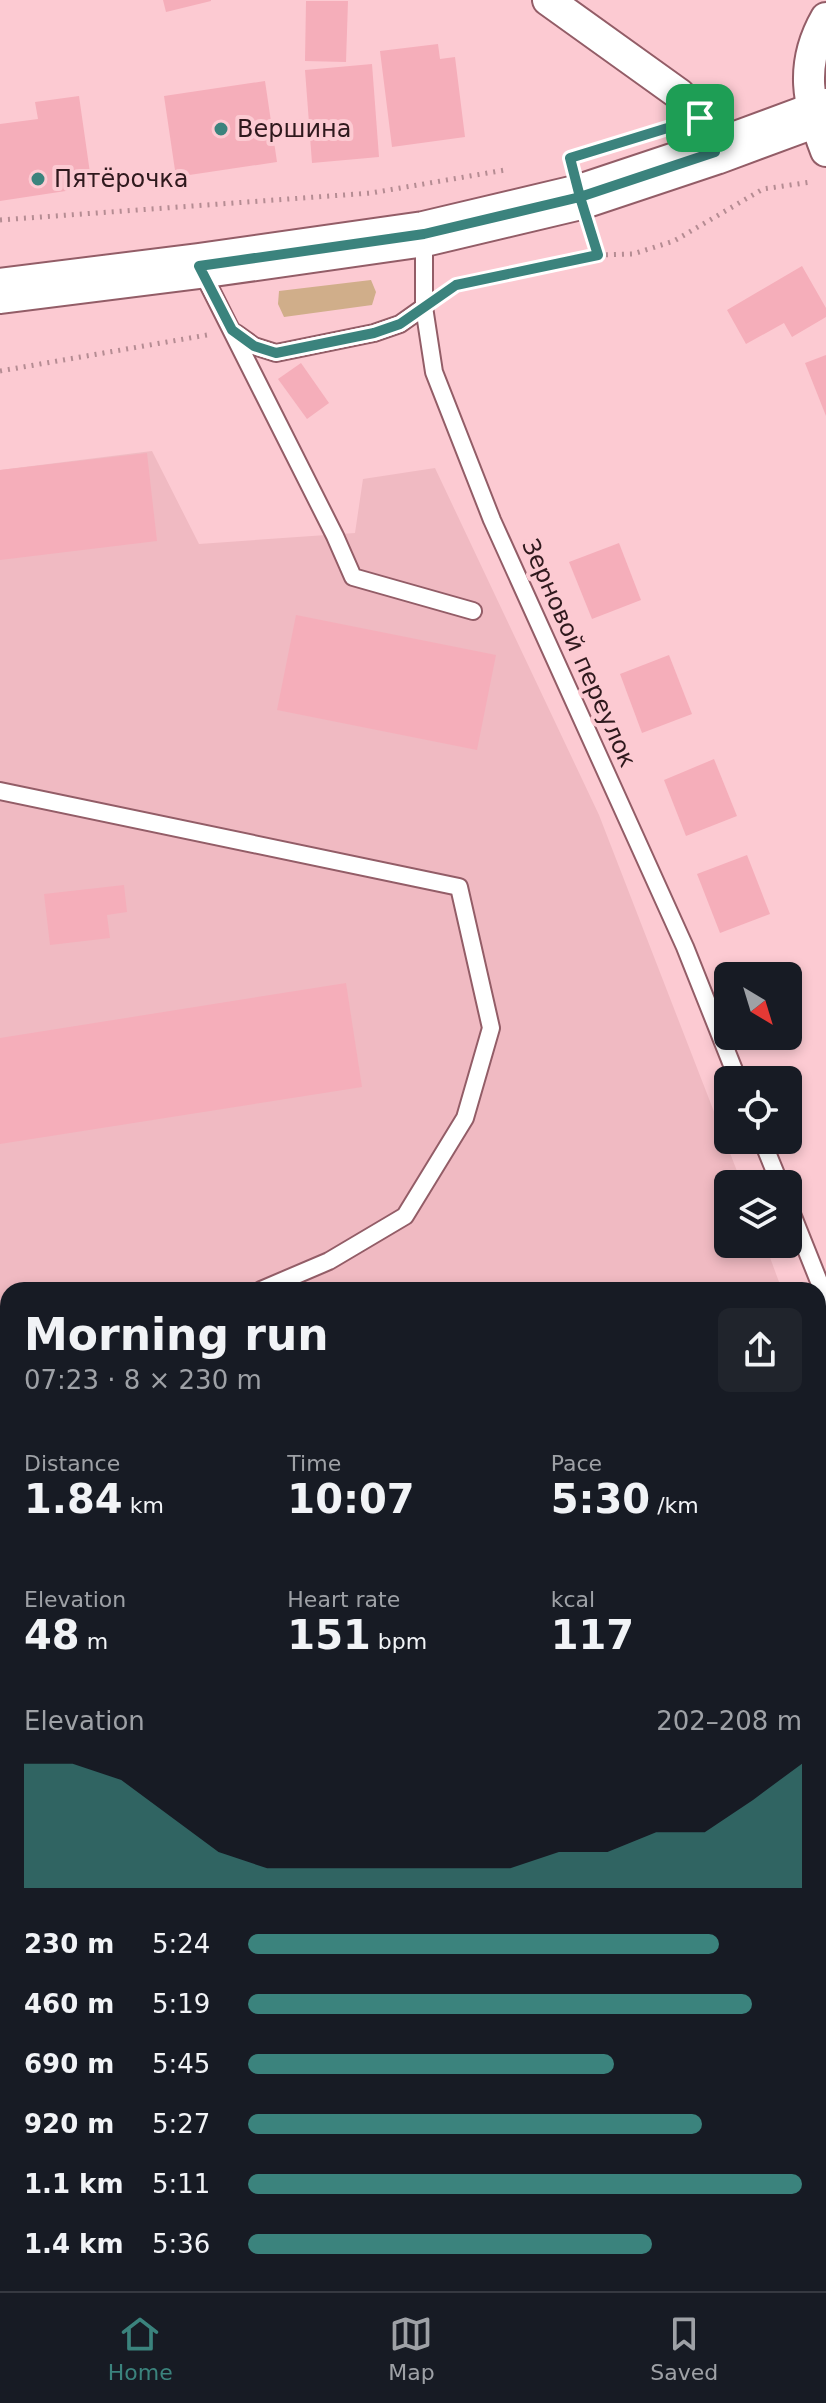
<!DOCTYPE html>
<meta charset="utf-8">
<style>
body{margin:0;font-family:"DejaVu Sans",sans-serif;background:#20242c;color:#f1f3f6;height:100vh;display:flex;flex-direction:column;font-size:30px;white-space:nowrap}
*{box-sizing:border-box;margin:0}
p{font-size:26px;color:#9ea1a6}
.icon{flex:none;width:44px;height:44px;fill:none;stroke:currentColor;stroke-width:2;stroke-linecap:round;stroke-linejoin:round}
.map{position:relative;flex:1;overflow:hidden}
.details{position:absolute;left:0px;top:1282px;width:826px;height:1010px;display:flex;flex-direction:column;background:#171b24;border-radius:24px 24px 0 0;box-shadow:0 4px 12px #0003}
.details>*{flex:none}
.needle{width:52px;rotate:142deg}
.buttons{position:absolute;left:714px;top:962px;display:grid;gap:16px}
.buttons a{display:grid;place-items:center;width:88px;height:88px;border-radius:12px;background:#171b24;box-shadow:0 4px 12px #0003;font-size:40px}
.pin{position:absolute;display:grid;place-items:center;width:68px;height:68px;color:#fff;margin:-34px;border-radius:16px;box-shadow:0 4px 12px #0006}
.round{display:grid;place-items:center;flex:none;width:84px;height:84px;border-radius:12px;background:#20242c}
.summary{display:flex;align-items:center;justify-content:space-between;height:136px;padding:0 24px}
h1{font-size:44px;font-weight:800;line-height:60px}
.stats{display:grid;grid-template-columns:repeat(3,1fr);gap:12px;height:136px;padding:8px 24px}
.stats div{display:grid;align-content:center}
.stats b{font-size:40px;font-weight:800}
.stats small{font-size:22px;font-weight:400}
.stats p{font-size:22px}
.chart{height:224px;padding:16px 24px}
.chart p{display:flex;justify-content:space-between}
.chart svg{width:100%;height:144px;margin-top:8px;fill:#3b837d;opacity:.7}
ul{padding:0 24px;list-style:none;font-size:26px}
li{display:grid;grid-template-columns:128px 96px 1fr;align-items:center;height:60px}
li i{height:20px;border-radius:10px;background:#3b837d}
.tabs{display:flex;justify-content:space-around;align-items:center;height:112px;border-top:2px solid #363941;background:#171b24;font-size:22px;color:#9ea1a6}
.tabs a{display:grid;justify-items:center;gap:4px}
.tabs .active{color:#3b837d}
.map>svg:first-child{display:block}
.built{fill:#f0bac2}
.green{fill:#d0ae8a}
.building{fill:#f5aeba}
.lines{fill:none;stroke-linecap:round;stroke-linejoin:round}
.lane-casing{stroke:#935d67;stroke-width:20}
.street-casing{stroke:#935d67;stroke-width:34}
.primary-casing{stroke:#935d67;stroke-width:48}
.path{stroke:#b58c93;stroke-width:5;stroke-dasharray:2 6;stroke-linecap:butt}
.lane{stroke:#fff;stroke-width:16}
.street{stroke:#fff;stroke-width:30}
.primary{stroke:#fff;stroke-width:44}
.route-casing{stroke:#fff;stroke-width:16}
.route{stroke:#3b837d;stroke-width:10}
.poi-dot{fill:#3b837d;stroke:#fccad2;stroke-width:3}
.labels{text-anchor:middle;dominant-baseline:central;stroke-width:8;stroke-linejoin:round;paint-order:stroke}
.poi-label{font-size:24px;fill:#2f191d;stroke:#fccad2;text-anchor:start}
.street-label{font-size:24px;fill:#2f191d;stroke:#fccad2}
</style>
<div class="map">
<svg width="826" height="2291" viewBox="0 0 826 2291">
<rect width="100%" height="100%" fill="#fccad2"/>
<g class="built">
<path d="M152,451L199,544L355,533L363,479L435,468L599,815L742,1184H728V1244H765L782,1290H8V2204L0,2203V470Z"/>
<path d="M818,1412L826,1438V1876L818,1881Z"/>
<path d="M282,2284H670L671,2291H304Z"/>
</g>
<path class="green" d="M371,280L376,292L372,305L284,317L278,304L279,291Z"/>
<g class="building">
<path d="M163,0H211V1L166,12Z"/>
<path d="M306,1H348L346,62L305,61Z"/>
<path d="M438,44L440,59L455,57L465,137L392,147L380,51Z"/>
<path d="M372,64L379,157L312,163L305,70Z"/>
<path d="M265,81L277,162L176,177L164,96Z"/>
<path d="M79,96L92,187L0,201V124L38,119L35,102Z"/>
<path d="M802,266L826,308V317L792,337L784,323L746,344L727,310Z"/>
<path d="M826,355V416L805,363Z"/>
<path d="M301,363L329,403L307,419L278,379Z"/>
<path d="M147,453L157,541L0,560V470Z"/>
<path d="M619,543L641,600L592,619L569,562Z"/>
<path d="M296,615L496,655L477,750L277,710Z"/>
<path d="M669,655L692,714L642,733L620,674Z"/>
<path d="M714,759L737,816L686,836L664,780Z"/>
<path d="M747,855L770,914L720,933L697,874Z"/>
<path d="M124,885L127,912L107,915L110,938L50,945L44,894Z"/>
<path d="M346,983L362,1087L0,1144V1038Z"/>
<path d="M8,1504V1622L0,1624V1506Z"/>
<path d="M8,1836V1963L0,1964V1837Z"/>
<path d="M826,2153V2291H812L810,2284H818V2156Z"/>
</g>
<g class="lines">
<g class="lane-casing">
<g id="lane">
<path d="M424,236V307L434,372L492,520L685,947L738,1080"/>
<path d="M200,268L335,536L353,577L473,611"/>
<path d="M236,333L254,346L276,353L374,333L400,324L424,307"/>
<path d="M0,791L459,887L491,1028L465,1118L405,1216L329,1261L261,1290"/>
<path d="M762,1140L780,1184"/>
<path d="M788,1204L826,1299"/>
<path d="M0,1402L8,1398"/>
</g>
</g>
<g class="street-casing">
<g id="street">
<path d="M548,0L679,94L700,118L715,152"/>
<path d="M826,18C799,65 808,104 826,151"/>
</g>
</g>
<g class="primary-casing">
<path id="primary" d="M0,291L199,266L424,234L580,197L715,152L826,111"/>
</g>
<g class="path">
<path d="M0,220L371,193L505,170"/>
<path d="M591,232L598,255L633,254L674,241L763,189L811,182"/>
<path d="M451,288L456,285L598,255"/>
<path d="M0,371L207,335"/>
</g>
<use href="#lane" class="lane"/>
<use href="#street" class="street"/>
<use href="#primary" class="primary"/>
</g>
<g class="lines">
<g class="route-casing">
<path id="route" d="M700,118L570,158L580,197L424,234L199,266L232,330L254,346L276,353L374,333L400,324L456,285L598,255L580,197L715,152L700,118"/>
</g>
<use href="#route" class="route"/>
</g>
<g class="poi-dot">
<circle cx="221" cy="129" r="8"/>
<circle cx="38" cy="179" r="8"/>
</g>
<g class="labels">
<g class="poi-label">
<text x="237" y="129">Вершина</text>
<text x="54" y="179">Пятёрочка</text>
</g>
<g class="street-label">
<text transform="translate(579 653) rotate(66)">Зерновой переулок</text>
</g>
</g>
</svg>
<div class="buttons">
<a><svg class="needle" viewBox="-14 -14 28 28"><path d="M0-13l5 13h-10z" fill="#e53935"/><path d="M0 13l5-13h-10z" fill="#9ea1a6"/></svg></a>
<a><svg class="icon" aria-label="locate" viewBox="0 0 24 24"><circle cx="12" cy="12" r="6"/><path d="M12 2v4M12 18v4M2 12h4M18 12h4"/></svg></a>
<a><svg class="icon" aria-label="layers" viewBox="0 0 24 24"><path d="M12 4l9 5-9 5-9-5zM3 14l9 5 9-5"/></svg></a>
</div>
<div class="pin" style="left:700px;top:118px;background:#1e9e55"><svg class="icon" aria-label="arrive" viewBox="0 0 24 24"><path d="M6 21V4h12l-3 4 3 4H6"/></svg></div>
<section class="details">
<div class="summary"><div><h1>Morning run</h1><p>07:23 · 8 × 230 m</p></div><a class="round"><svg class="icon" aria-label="share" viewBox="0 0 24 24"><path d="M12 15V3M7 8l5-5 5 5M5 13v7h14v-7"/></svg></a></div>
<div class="stats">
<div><p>Distance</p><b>1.84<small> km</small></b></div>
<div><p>Time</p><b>10:07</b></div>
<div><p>Pace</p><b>5:30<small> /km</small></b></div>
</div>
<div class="stats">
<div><p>Elevation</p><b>48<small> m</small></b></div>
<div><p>Heart rate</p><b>151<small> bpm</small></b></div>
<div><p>kcal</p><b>117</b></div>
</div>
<div class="chart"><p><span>Elevation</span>202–208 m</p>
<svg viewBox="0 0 160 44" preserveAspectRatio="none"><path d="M0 44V6L10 6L20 11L30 22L40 33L50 38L60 38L70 38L80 38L90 38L100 38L110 33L120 33L130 27L140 27L150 17L160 6V44z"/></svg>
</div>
<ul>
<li><b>230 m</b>5:24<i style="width:85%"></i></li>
<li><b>460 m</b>5:19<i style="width:91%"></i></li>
<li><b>690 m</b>5:45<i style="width:66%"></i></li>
<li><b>920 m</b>5:27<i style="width:82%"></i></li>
<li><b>1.1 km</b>5:11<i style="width:100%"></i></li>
<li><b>1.4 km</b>5:36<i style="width:73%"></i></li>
</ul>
</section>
</div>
<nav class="tabs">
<a class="active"><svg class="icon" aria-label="home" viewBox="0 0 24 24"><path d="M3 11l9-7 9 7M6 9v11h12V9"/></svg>Home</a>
<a><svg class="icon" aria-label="map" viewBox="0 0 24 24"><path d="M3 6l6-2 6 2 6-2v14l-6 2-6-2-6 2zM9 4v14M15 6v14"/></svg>Map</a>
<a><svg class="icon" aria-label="saved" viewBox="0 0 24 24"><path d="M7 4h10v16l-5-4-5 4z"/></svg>Saved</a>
</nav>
